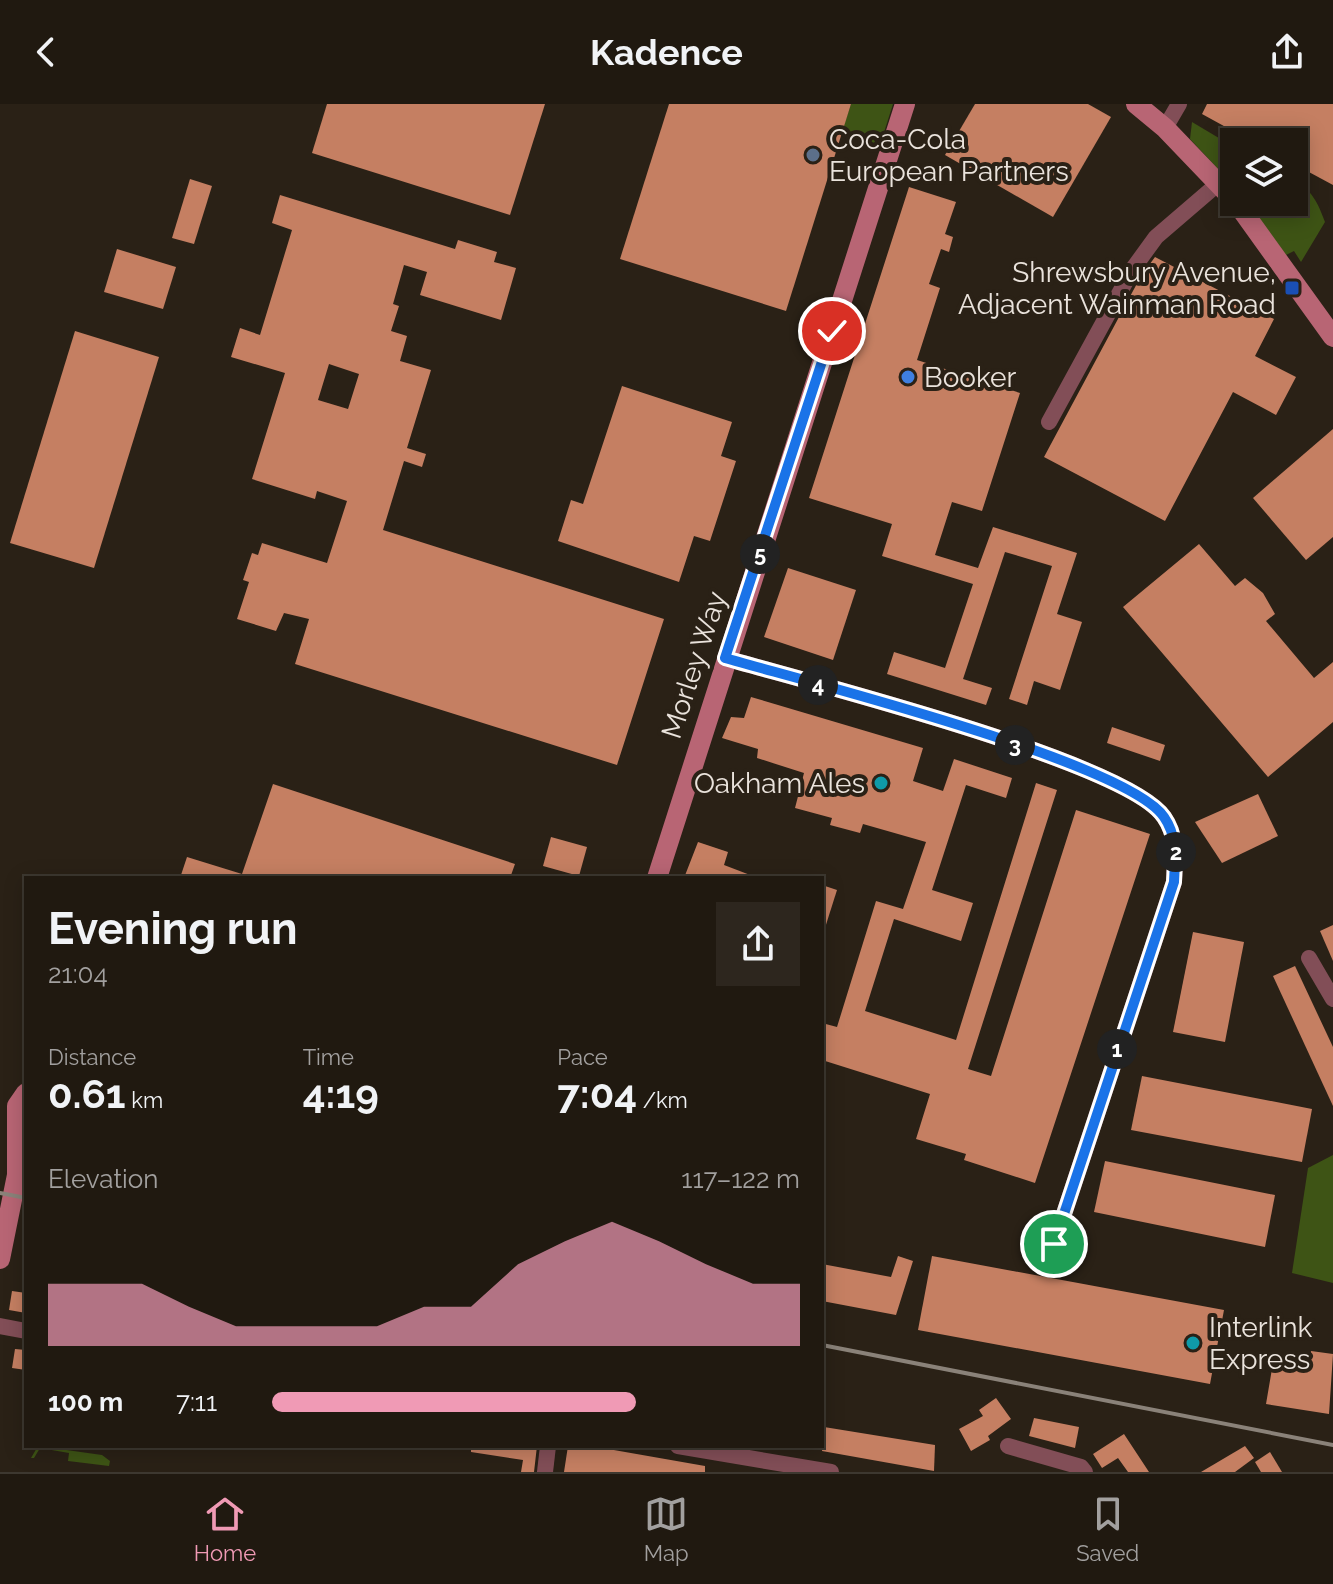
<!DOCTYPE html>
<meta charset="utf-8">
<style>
body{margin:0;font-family:Raleway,sans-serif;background:#2d261e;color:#f1f3f6;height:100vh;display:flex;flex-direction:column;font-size:30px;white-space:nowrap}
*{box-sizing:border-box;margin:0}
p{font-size:26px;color:#a2a09f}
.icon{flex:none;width:44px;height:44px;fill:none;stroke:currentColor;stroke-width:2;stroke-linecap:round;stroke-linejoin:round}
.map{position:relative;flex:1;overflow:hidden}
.drawer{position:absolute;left:24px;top:772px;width:800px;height:572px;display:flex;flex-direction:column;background:#201910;border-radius:0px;box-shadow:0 4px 20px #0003,0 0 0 2px #3d3830}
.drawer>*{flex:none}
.controls{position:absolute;left:1220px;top:24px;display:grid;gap:16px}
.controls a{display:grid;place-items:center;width:88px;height:88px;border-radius:0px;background:#201910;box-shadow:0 4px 20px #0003,0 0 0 2px #3d3830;font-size:40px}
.pin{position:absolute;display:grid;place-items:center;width:68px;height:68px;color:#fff;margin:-34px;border:4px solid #fff;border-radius:50%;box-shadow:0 2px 8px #0007}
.km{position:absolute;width:40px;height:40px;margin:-20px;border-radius:50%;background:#222;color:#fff;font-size:22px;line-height:40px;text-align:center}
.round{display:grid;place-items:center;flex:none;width:84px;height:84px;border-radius:0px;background:#2d261e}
.head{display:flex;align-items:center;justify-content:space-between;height:136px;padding:0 24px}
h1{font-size:44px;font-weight:700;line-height:60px}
.metrics{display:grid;grid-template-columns:repeat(3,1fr);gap:12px;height:136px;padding:8px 24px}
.metrics div{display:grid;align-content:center}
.metrics b{font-size:40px;font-weight:700}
.metrics small{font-size:22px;font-weight:400}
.metrics p{font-size:22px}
.chart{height:224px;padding:16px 24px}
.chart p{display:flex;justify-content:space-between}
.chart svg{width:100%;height:144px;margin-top:8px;fill:#f09ab5;opacity:.7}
ul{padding:0 24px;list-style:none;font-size:26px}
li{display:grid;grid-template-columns:128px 96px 1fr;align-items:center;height:60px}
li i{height:20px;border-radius:10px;background:#f09ab5}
header{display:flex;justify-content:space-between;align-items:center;height:104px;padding:0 24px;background:#201910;font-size:36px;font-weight:700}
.tabs{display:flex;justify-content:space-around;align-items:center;height:112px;border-top:2px solid #3d3830;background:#201910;font-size:22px;color:#a2a09f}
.tabs a{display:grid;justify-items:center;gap:4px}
.tabs .on{color:#f09ab5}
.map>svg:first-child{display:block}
.green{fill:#3e5415}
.building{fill:#c57f62;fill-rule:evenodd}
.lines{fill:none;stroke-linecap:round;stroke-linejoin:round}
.street{stroke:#824e57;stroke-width:16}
.secondary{stroke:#b86574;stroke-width:20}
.rail{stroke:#8a8279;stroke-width:4}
.route-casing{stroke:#fff;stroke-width:16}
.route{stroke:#1a73e8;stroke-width:10}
.service-dot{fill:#5c6f8a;stroke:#2a2116;stroke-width:3}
.transit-dot{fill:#1a4fb4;stroke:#2a2116;stroke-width:3}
.shop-dot{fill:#3f7fe0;stroke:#2a2116;stroke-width:3}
.culture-dot{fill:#0f9aa8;stroke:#2a2116;stroke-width:3}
.labels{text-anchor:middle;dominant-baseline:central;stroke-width:8;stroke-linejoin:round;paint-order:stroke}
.poi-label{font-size:28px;fill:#eae3dc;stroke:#2a2116;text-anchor:start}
.street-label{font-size:28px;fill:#eae3dc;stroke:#2a2116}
</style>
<header><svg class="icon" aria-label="back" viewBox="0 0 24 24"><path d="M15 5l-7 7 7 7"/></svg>Kadence<svg class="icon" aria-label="share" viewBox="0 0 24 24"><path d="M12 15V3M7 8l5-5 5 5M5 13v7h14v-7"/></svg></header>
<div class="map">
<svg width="1333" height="1368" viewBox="0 0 1333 1368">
<rect width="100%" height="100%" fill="#2a2116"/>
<g class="green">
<path d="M851,0H893L880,41L842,27Z"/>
<path d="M1192,18L1234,43V82L1190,35Z"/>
<path d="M1294,76C1312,86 1318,99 1325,118L1301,158L1294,147L1286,151L1247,98H1294Z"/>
<path d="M1333,1051V1179L1292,1169L1308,1064Z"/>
<path d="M38,1342L102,1351L110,1357L109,1362L68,1357L69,1349L40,1344L34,1354H31Z"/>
</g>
<g class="building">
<path d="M327,0H545L510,111L312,49Z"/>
<path d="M669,0H851L786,207L620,155Z"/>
<path d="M975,0H1088L1111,13L1053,113L945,51Z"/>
<path d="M1207,0H1333V81L1294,60V38H1253L1202,10Z"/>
<path d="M190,75L212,82L194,140L172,134Z"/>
<path d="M909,83L956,98L945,130L953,133L949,148L941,145L929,180L940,184L917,256L1020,289L982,407L952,398L935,451L978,464L993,423L1077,449L1057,510L1082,518L1060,586L1034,577L1027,601L1009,595L1052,462L1005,448L963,575L992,584L986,601L887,570L894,548L945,564L973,480L882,452L892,420L809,394Z"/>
<path d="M280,91L455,145L458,136L497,148L494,158L516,164L501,216L420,191L427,168L404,161L393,200L399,202L391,227L407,232L400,257L431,266L407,344L426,350L422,363L404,357L383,426L664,515L617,661L295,560L309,515L284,509L276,527L237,515L249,478L243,476L252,449L258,451L262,439L327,459L347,397L317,387L315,395L252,375L285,269L231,253L240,224L260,231L292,126L272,119ZM329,260L359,270L348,305L318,296Z"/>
<path d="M117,145L176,163L163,205L104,188Z"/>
<path d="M1155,153L1274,215L1255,252L1296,273L1276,311L1233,288L1165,417L1044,353L1141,172Z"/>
<path d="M75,227L159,253L94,464L10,439Z"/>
<path d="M622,282L732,318L721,352L736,357L710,437L694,432L679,478L558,437L571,396L583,400Z"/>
<path d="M1333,325V433L1306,456L1253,394Z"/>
<path d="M1199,440L1235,482L1245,474L1263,489L1275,510L1266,517L1314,574L1333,558V618L1268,673L1123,503Z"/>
<path d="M788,464L856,486L833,556L764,533Z"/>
<path d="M751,593L923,644L913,677L943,687L954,655L1012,674L1006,694L966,681L932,786L973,799L961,837L894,815L865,907L956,936L1036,679L1057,686L968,965L991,972L1076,706L1150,730L1035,1079L964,1056L966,1050L916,1035L930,990L822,956V919L837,923L876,797L903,805L926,738L863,720L860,729L830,721L832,714L795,704L804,669L757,654L758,645L722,634L731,613L744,614Z"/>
<path d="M1112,623L1165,641L1160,657L1107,639Z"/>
<path d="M273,680L515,760L510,774H180L187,753L242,770Z"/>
<path d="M1258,690L1278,732L1222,759L1195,718Z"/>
<path d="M551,733L587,743L579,772L543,762Z"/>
<path d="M698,738L728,748L724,761L758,774H684Z"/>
<path d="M822,781L837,786L824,827H822Z"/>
<path d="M1333,821V857L1320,827Z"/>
<path d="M1193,828L1244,838L1225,938L1173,928Z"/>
<path d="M1295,862L1333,943V1002L1273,872Z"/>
<path d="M1142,972L1312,1005L1302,1058L1131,1026Z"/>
<path d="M1105,1057L1275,1091L1265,1143L1094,1108Z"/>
<path d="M898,1152L913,1157L896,1211L822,1197V1160L891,1173Z"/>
<path d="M932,1152L1224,1206L1210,1280L918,1226Z"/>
<path d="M12,1187L26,1189V1209L9,1206Z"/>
<path d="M15,1245L26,1246V1266L12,1264Z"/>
<path d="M1311,1247L1333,1250L1329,1310L1266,1300L1274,1253L1309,1259Z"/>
<path d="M996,1294L1011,1315L988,1332L990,1336L971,1347L959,1325L983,1312L979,1306Z"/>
<path d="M1034,1314L1079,1323L1075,1344L1029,1332Z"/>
<path d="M824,1323L935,1341L934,1367L822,1347Z"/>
<path d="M1124,1330L1149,1368H1128L1118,1354L1102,1364L1093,1350Z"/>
<path d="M471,1342H537L534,1368H521L523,1356L471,1348Z"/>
<path d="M568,1342H591L705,1362V1368H564Z"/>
<path d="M1245,1342L1254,1354L1235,1368H1201Z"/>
<path d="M1270,1348L1282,1368H1261L1255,1358Z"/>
</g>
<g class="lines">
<g class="street">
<path d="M1165,24L1179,0"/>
<path d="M1049,318L1132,166L1156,133L1220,78"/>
<path d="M725,554C804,577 1127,658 1164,713C1178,733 1175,755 1174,778L1054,1140"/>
<path d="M1309,854L1333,895"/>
<path d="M0,1222L26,1227"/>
<path d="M678,1342L831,1368"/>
<path d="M1008,1342L1081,1363L1085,1368"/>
<path d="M545,1368L548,1342"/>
</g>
<g class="secondary">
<path d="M1136,0L1165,24L1234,96"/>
<path d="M1236,98L1333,233"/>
<path d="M657,774L905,0"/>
<path d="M0,1155L17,1071V1002L26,989"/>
</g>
<g class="rail">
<path d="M0,1089L26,1094"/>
<path d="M822,1241L1333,1341"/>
</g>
</g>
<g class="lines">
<g class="route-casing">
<path id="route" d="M832,227L725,554C804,577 1127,658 1164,713C1178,733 1175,755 1174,778L1054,1140"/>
</g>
<use href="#route" class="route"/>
</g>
<circle class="service-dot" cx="813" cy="51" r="8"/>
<rect class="transit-dot" x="1284" y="176" width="16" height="16" rx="4"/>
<circle class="shop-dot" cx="908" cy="273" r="8"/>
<g class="culture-dot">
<circle cx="881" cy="679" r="8"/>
<circle cx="1193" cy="1239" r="8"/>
</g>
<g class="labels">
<g class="poi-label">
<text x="829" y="35">Coca-Cola<tspan x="829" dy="32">European Partners</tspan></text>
<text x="1276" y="168" text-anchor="end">Shrewsbury Avenue,<tspan x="1276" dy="32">Adjacent Wainman Road</tspan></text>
<text x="924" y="273">Booker</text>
<text x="865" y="679" text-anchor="end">Oakham Ales</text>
<text x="1209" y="1223">Interlink<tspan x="1209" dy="32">Express</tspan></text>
</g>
<g class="street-label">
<text transform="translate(694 561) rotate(-72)">Morley Way</text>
</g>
</g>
</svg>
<div class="controls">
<a><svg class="icon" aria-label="layers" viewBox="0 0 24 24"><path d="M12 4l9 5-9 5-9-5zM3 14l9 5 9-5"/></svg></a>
</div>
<div class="pin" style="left:1054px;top:1140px;background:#1e9e55"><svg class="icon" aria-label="arrive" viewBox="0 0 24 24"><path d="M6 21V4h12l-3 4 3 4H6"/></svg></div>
<div class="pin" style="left:832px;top:227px;background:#d93025"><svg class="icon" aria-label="check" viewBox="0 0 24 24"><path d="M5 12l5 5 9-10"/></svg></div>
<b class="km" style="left:1117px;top:945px">1</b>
<b class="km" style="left:1176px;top:748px">2</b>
<b class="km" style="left:1015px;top:641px">3</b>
<b class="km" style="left:818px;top:581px">4</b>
<b class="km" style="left:760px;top:450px">5</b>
<section class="drawer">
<div class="head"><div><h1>Evening run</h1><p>21:04</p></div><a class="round"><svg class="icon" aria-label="share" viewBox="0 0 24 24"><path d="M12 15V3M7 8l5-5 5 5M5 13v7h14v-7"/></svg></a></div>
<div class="metrics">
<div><p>Distance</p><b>0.61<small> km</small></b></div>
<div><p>Time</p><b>4:19</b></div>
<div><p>Pace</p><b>7:04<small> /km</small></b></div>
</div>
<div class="chart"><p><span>Elevation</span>117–122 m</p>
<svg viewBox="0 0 160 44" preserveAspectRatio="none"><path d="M0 44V25L10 25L20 25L30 32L40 38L50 38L60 38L70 38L80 32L90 32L100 19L110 12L120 6L130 12L140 19L150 25L160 25V44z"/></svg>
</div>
<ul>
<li><b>100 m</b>7:11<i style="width:69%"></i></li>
</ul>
</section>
</div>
<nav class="tabs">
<a class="on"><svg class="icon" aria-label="home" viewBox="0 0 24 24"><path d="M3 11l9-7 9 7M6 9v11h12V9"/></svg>Home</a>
<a><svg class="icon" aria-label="map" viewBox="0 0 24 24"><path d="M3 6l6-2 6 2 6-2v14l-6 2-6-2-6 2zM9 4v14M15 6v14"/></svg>Map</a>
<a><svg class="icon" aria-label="saved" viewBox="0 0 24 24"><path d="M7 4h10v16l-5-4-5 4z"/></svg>Saved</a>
</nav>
